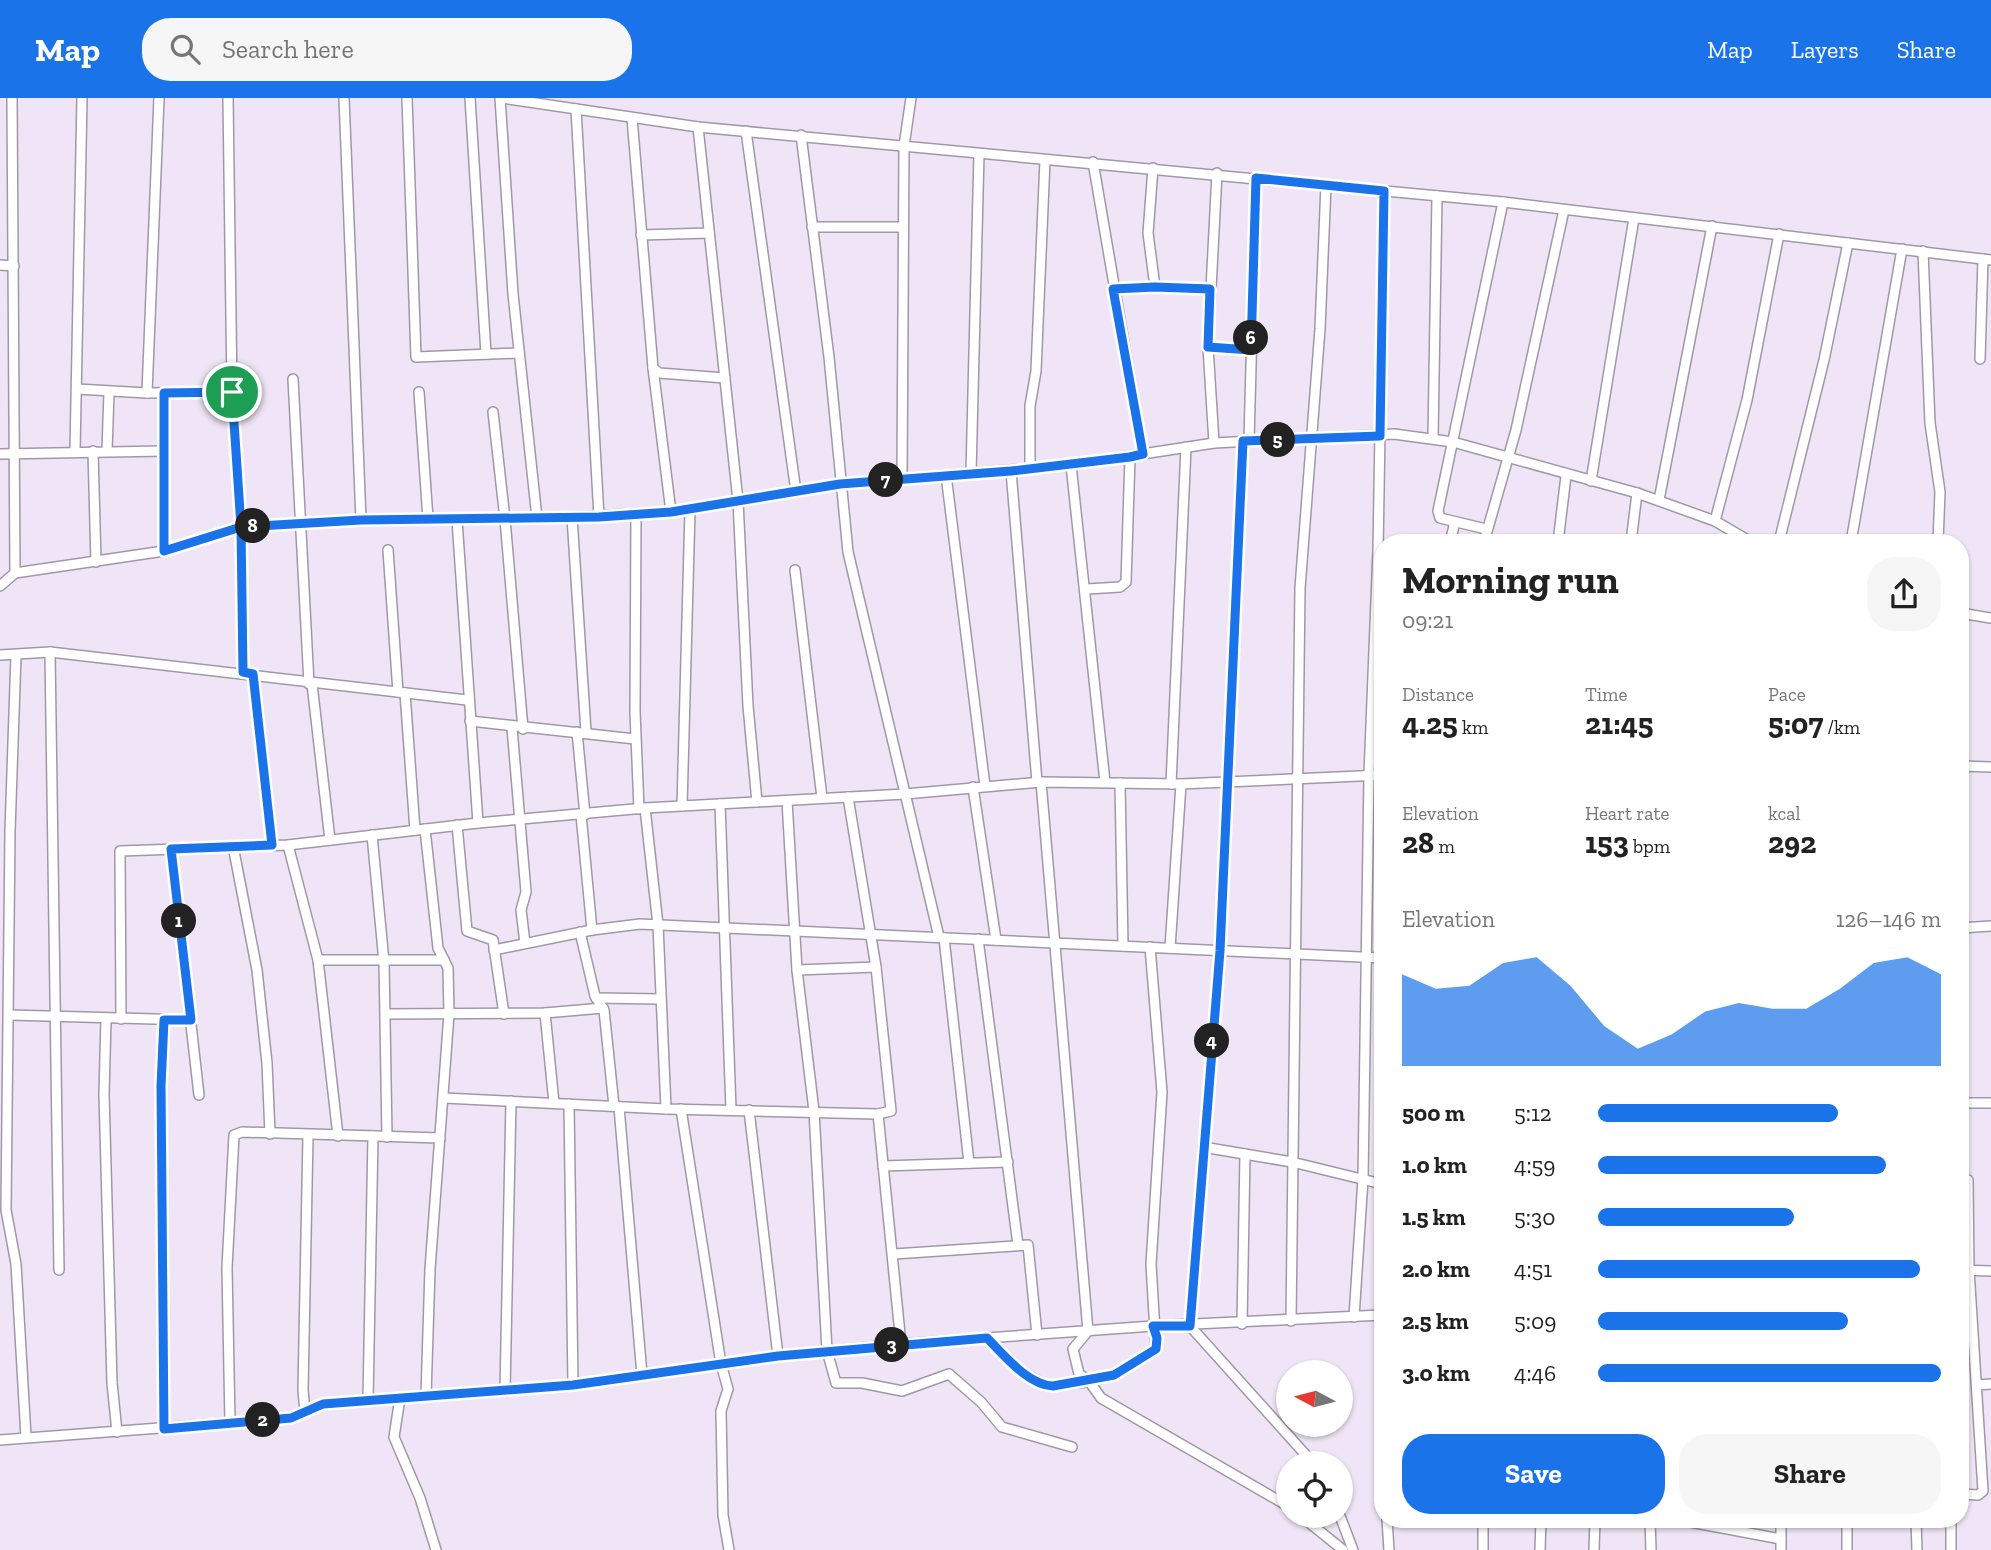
<!DOCTYPE html>
<meta charset="utf-8">
<style>
body{margin:0;font-family:"Zilla Slab",serif;background:#f6f6f6;color:#222;height:100vh;display:flex;flex-direction:column;font-size:26px;white-space:nowrap}
*{box-sizing:border-box;margin:0}
p{font-size:23px;color:#767676}
.icon{flex:none;width:38px;height:38px;fill:none;stroke:currentColor;stroke-width:2;stroke-linecap:round;stroke-linejoin:round}
.map{position:relative;flex:1;overflow:hidden}
.drawer{position:absolute;left:1374px;top:436px;width:595px;height:994px;display:flex;flex-direction:column;background:#fff;border-radius:28px;box-shadow:0 2px 5px #0004}
.drawer>*{flex:none}
.needle{width:46px;rotate:277deg}
.controls{position:absolute;left:1276px;top:1262px;display:grid;gap:14px}
.controls a{display:grid;place-items:center;width:77px;height:77px;border-radius:50%;background:#fff;box-shadow:0 2px 5px #0004;font-size:35px}
.pin{position:absolute;display:grid;place-items:center;width:60px;height:60px;color:#fff;margin:-30px;border:4px solid #fff;border-radius:50%;box-shadow:0 2px 7px #0007}
.km{position:absolute;width:35px;height:35px;margin:-18px;border-radius:50%;background:#222;color:#fff;font-size:19px;line-height:35px;text-align:center}
.round{display:grid;place-items:center;flex:none;width:74px;height:74px;border-radius:28px;background:#f6f6f6}
.headline{display:flex;align-items:center;justify-content:space-between;height:119px;padding:0 28px}
h1{font-size:38px;font-weight:800;line-height:52px}
.metrics{display:grid;grid-template-columns:repeat(3,1fr);gap:10px;height:119px;padding:7px 28px}
.metrics div{display:grid;align-content:center}
.metrics b{font-size:30px;font-weight:800}
.metrics small{font-size:19px;font-weight:400}
.metrics p{font-size:19px}
.chart{height:196px;padding:14px 28px}
.chart p{display:flex;justify-content:space-between}
.chart svg{width:100%;height:126px;margin-top:7px;fill:#1a73e8;opacity:.7}
.primary-button{display:flex;gap:14px;margin-top:auto;padding:14px 28px}
.primary-button a{flex:1;height:80px;border-radius:28px;background:#1a73e8;color:#fff;font-size:28px;font-weight:800;line-height:80px;text-align:center}
.primary-button a+a{background:#f6f6f6;color:#222}
ul{padding:0 28px;list-style:none;font-size:23px}
li{display:grid;grid-template-columns:112px 84px 1fr;align-items:center;height:52px}
li i{height:18px;border-radius:9px;background:#1a73e8}
header{display:flex;align-items:center;gap:42px;box-sizing:border-box;height:98px;padding:0 35px;background:#1a73e8;color:#fff}
header strong{font-size:33px}
nav{display:flex;gap:38px;margin-inline-start:auto;font-size:24px}
.search{width:490px;height:63px;background:#f6f6f6;display:flex;align-items:center;gap:18px;box-sizing:border-box;padding:0 24px;border-radius:28px;color:#767676;font-size:26px}
.map>svg:first-child{display:block}
.lines{fill:none;stroke-linecap:round;stroke-linejoin:round}
.minor-casing{stroke:#a198a7;stroke-width:12}
.minor{stroke:#fff;stroke-width:9}
.route-casing{stroke:#fff;stroke-width:14}
.route{stroke:#1a73e8;stroke-width:9}
</style>
<header>
<strong>Map</strong>
<div class="search"><svg class="icon" aria-label="search" viewBox="0 0 24 24"><circle cx="10" cy="10" r="6"/><path d="M15 15l6 6"/></svg>Search here</div>
<nav><a>Map</a><a>Layers</a><a>Share</a></nav>
</header>
<div class="map">
<svg width="1991" height="1452" viewBox="0 0 1991 1452">
<rect width="100%" height="100%" fill="#efe5f6"/>
<g class="lines">
<g class="minor-casing">
<g id="minor">
<path d="M12,0L15,475"/>
<path d="M228,0L232,294L241,429L243,574"/>
<path d="M344,0L361,422"/>
<path d="M407,0L416,259L518,255"/>
<path d="M470,0L486,256"/>
<path d="M500,0L513,196L537,420"/>
<path d="M502,0L698,29L1503,104L1991,162"/>
<path d="M576,11L599,419"/>
<path d="M632,20L653,270L659,275L725,280"/>
<path d="M698,29L738,403L748,608L757,704"/>
<path d="M746,33L796,394"/>
<path d="M801,37L829,259L848,454L939,839"/>
<path d="M1093,64L1143,356"/>
<path d="M1153,70L1148,135L1155,189"/>
<path d="M812,129H903"/>
<path d="M641,137L709,135"/>
<path d="M1923,153L1930,325L1940,394L1938,444"/>
<path d="M0,167L14,168"/>
<path d="M1113,191L1155,189L1210,191"/>
<path d="M1208,249L1251,252"/>
<path d="M1980,261L1983,161"/>
<path d="M653,270L671,414"/>
<path d="M293,281L309,586"/>
<path d="M77,291L147,295L232,294"/>
<path d="M419,294L428,421"/>
<path d="M147,295L159,0"/>
<path d="M164,295V453"/>
<path d="M493,314L505,421L523,631"/>
<path d="M1433,340L1437,98"/>
<path d="M1243,343L1220,853L1190,1228L1313,1365"/>
<path d="M1249,343L1256,80"/>
<path d="M1214,345L1208,249L1217,75"/>
<path d="M75,353L82,0"/>
<path d="M93,353L96,464"/>
<path d="M107,353L109,294"/>
<path d="M0,356L164,353"/>
<path d="M1071,367L1105,684"/>
<path d="M1030,371V308L1036,273L1045,62"/>
<path d="M1011,373L1037,684"/>
<path d="M971,375L979,56"/>
<path d="M946,377L985,688"/>
<path d="M902,381L904,48L911,0"/>
<path d="M1591,383L1634,120"/>
<path d="M1659,402L1712,128"/>
<path d="M636,416L635,614L639,711"/>
<path d="M572,419L586,634"/>
<path d="M457,422L478,725"/>
<path d="M1715,423L1747,302L1779,136"/>
<path d="M1486,431L1440,420L1438,413L1503,104"/>
<path d="M1450,444L1455,424"/>
<path d="M1484,444L1516,332L1564,112"/>
<path d="M1558,444L1566,378"/>
<path d="M1631,444L1637,395"/>
<path d="M1779,444L1824,262L1848,145"/>
<path d="M1851,444L1902,151"/>
<path d="M388,452L398,594"/>
<path d="M795,472L822,700"/>
<path d="M0,488L15,475L164,453L241,429L361,422L572,419L671,414L840,386L1071,367L1214,345L1394,336L1453,344L1637,395L1715,423L1751,444"/>
<path d="M1087,491L1120,489L1126,484L1130,359"/>
<path d="M1960,515L1991,520"/>
<path d="M50,554L59,1172"/>
<path d="M0,557L50,554L467,602"/>
<path d="M16,557L10,733L6,1112L16,1166L26,1339"/>
<path d="M253,576L272,747"/>
<path d="M312,586L330,742"/>
<path d="M405,595L415,732"/>
<path d="M470,623L635,641"/>
<path d="M512,630L526,794L521,812L525,845"/>
<path d="M577,634L585,717"/>
<path d="M1960,668L1991,669"/>
<path d="M1041,684L1088,1233L1073,1251L1079,1276L1089,1283L1101,1300L1288,1408"/>
<path d="M1120,685L1123,848"/>
<path d="M1171,686L1186,349"/>
<path d="M973,689L996,842"/>
<path d="M787,703L797,872L814,1013L827,1253L836,1285H862L902,1293L949,1276L981,1304L1002,1329L1072,1349"/>
<path d="M720,706L731,1012"/>
<path d="M682,708L690,412"/>
<path d="M645,710L658,827L666,1011"/>
<path d="M581,717L592,832"/>
<path d="M457,727L467,833L493,842L504,916"/>
<path d="M425,731L438,850L448,870L449,916L430,1171L426,1298"/>
<path d="M372,737L384,864L387,1039"/>
<path d="M288,747L318,862L338,1038"/>
<path d="M233,748L257,872L267,965L270,1036"/>
<path d="M171,751L199,997"/>
<path d="M1960,830L1991,828"/>
<path d="M580,834L595,898L604,912L614,1008"/>
<path d="M944,840L969,1065"/>
<path d="M978,841L1018,1147"/>
<path d="M1170,850L1181,686"/>
<path d="M494,852L592,832L640,826L1382,860"/>
<path d="M318,862H444"/>
<path d="M797,872L876,869"/>
<path d="M596,900L659,901"/>
<path d="M545,915L554,1005"/>
<path d="M386,916L545,915L603,910"/>
<path d="M10,917L191,922"/>
<path d="M106,921L104,996L112,1285L117,1334"/>
<path d="M121,921L120,753L288,747L478,725L645,710L905,696L1041,684L1181,686L1382,677"/>
<path d="M164,922L161,988L164,1330"/>
<path d="M444,1000L666,1011L878,1016L891,1013L876,869L848,699"/>
<path d="M1960,1005H1991"/>
<path d="M569,1006L573,1287"/>
<path d="M619,1009L642,1277"/>
<path d="M681,1011L721,1266L728,1291L721,1313L723,1417L729,1452"/>
<path d="M749,1012L778,1258"/>
<path d="M878,1016L901,1246"/>
<path d="M1203,1049L1292,1064L1382,1086"/>
<path d="M883,1068L1008,1064"/>
<path d="M894,1156L1028,1147L1037,1237"/>
<path d="M1960,1172L1991,1173"/>
<path d="M1354,1219L1363,1081L1369,677L1378,453L1384,93"/>
<path d="M1291,1223L1300,490L1320,231L1326,87"/>
<path d="M1242,1226L1245,1056"/>
<path d="M987,1240L1019,1272L1046,1288L1087,1284L1114,1277L1156,1251L1151,1166L1162,994L1150,849"/>
<path d="M1960,1240H1973"/>
<path d="M1382,1277V1340"/>
<path d="M1978,1287L1991,1286"/>
<path d="M505,1293L511,1003"/>
<path d="M400,1300L394,1339L420,1400L436,1452"/>
<path d="M368,1302L373,1038"/>
<path d="M305,1314L303,1292L308,1038"/>
<path d="M230,1324L227,1170L234,1037L242,1034L440,1040"/>
<path d="M0,1342L291,1320L323,1306L573,1287L778,1258L901,1246L1153,1228L1382,1217"/>
<path d="M1960,1396L1978,1397L1983,1393L1969,1172L1968,1082"/>
<path d="M1301,1418L1343,1452"/>
<path d="M1340,1418L1353,1452"/>
<path d="M1387,1421L1389,1452"/>
<path d="M1650,1421L1651,1452"/>
<path d="M1674,1421L1781,1441"/>
<path d="M1847,1421V1452"/>
<path d="M1916,1421L1917,1452"/>
<path d="M1951,1421V1452"/>
<path d="M1483,1452V1421"/>
<path d="M1540,1452L1541,1421"/>
<path d="M1594,1452L1595,1421"/>
<path d="M1781,1452V1421"/>
</g>
</g>
<use href="#minor" class="minor"/>
</g>
<g class="lines">
<g class="route-casing">
<path id="route" d="M232,294L241,429L243,574L253,576L272,747L171,751L191,922H164L161,988L164,1331L291,1320L323,1306L573,1287L778,1258L987,1240C1004,1257 1028,1287 1053,1288L1114,1277L1156,1251L1157,1240L1153,1228H1190L1220,853L1243,343L1380,338L1384,93L1256,80L1251,252L1208,249L1210,191L1155,189L1113,191L1143,356L1130,359L1011,373L840,386L671,414L599,419L361,422L241,429L164,453V295L232,294"/>
</g>
<use href="#route" class="route"/>
</g>
</svg>
<div class="controls">
<a><svg class="needle" viewBox="-14 -14 28 28"><path d="M0-13l5 13h-10z" fill="#e53935"/><path d="M0 13l5-13h-10z" fill="#767676"/></svg></a>
<a><svg class="icon" aria-label="locate" viewBox="0 0 24 24"><circle cx="12" cy="12" r="6"/><path d="M12 2v4M12 18v4M2 12h4M18 12h4"/></svg></a>
</div>
<div class="pin" style="left:232px;top:294px;background:#1e9e55"><svg class="icon" aria-label="arrive" viewBox="0 0 24 24"><path d="M6 21V4h12l-3 4 3 4H6"/></svg></div>
<b class="km" style="left:179px;top:823px">1</b>
<b class="km" style="left:263px;top:1322px">2</b>
<b class="km" style="left:892px;top:1247px">3</b>
<b class="km" style="left:1212px;top:943px">4</b>
<b class="km" style="left:1278px;top:342px">5</b>
<b class="km" style="left:1251px;top:240px">6</b>
<b class="km" style="left:886px;top:382px">7</b>
<b class="km" style="left:253px;top:428px">8</b>
<section class="drawer">
<div class="headline"><div><h1>Morning run</h1><p>09:21</p></div><a class="round"><svg class="icon" aria-label="share" viewBox="0 0 24 24"><path d="M12 15V3M7 8l5-5 5 5M5 13v7h14v-7"/></svg></a></div>
<div class="metrics">
<div><p>Distance</p><b>4.25<small> km</small></b></div>
<div><p>Time</p><b>21:45</b></div>
<div><p>Pace</p><b>5:07<small> /km</small></b></div>
</div>
<div class="metrics">
<div><p>Elevation</p><b>28<small> m</small></b></div>
<div><p>Heart rate</p><b>153<small> bpm</small></b></div>
<div><p>kcal</p><b>292</b></div>
</div>
<div class="chart"><p><span>Elevation</span>126–146 m</p>
<svg viewBox="0 0 160 44" preserveAspectRatio="none"><path d="M0 44V12L10 17L20 16L30 8L40 6L50 16L60 30L70 38L80 33L90 25L100 22L110 24L120 24L130 17L140 8L150 6L160 12V44z"/></svg>
</div>
<ul>
<li><b>500 m</b>5:12<i style="width:70%"></i></li>
<li><b>1.0 km</b>4:59<i style="width:84%"></i></li>
<li><b>1.5 km</b>5:30<i style="width:57%"></i></li>
<li><b>2.0 km</b>4:51<i style="width:94%"></i></li>
<li><b>2.5 km</b>5:09<i style="width:73%"></i></li>
<li><b>3.0 km</b>4:46<i style="width:100%"></i></li>
</ul>
<div class="primary-button"><a>Save</a><a>Share</a></div>
</section>
</div>
